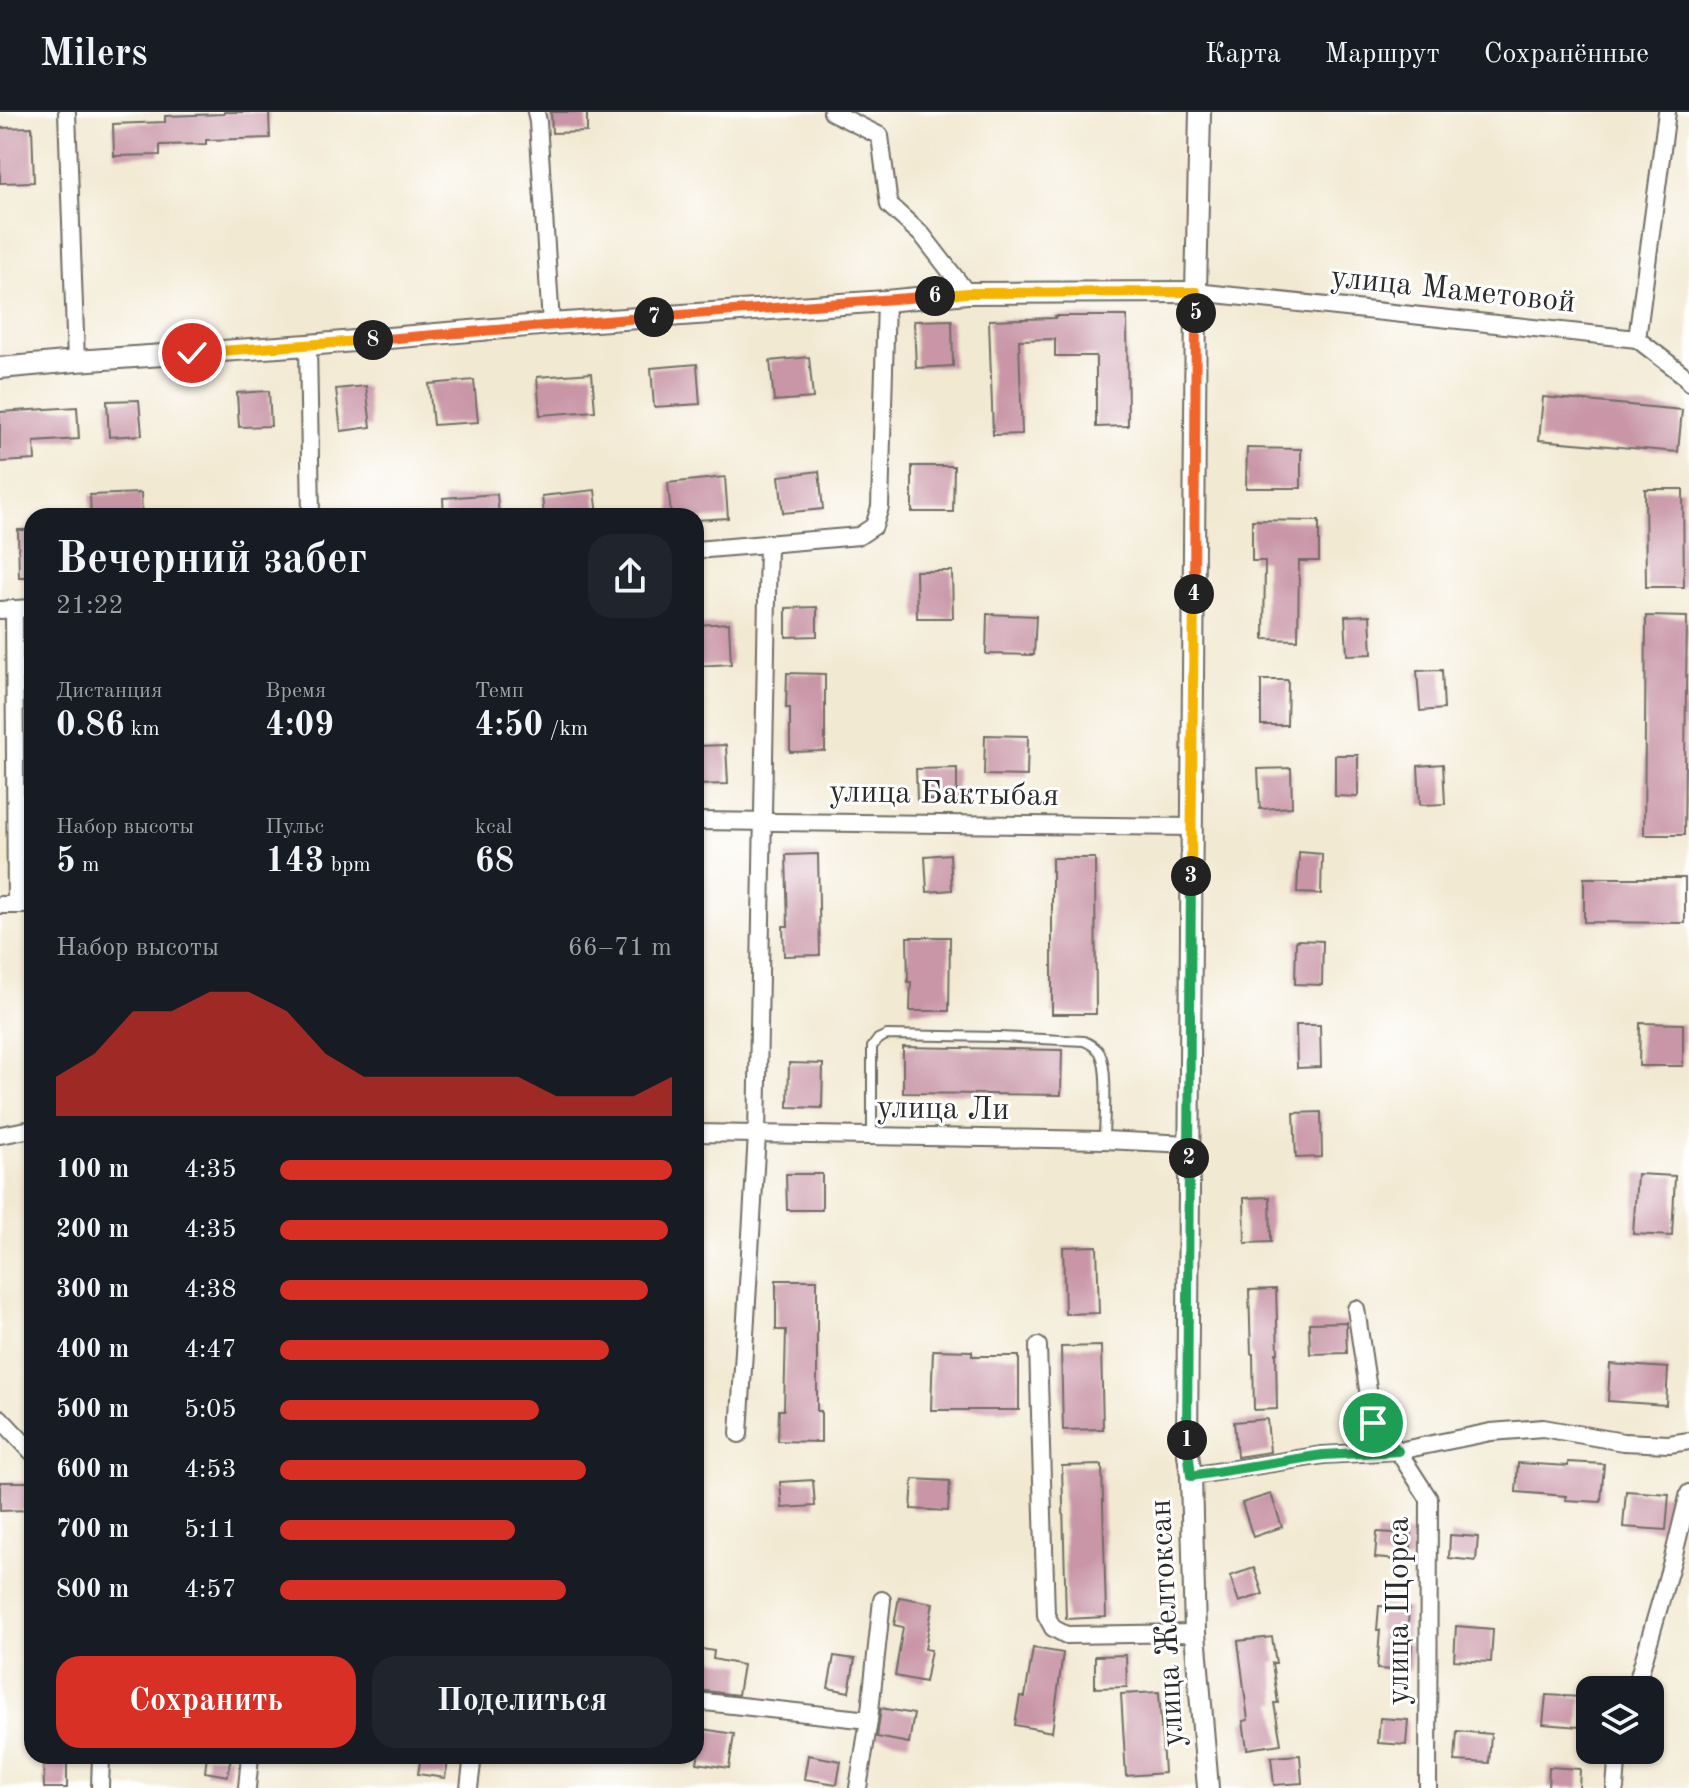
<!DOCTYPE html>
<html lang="ru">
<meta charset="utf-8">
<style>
body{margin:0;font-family:"Old Standard TT",serif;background:#20242c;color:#f1f3f6;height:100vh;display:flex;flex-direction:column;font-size:30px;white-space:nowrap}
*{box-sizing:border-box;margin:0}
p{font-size:26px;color:#9ea1a6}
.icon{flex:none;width:44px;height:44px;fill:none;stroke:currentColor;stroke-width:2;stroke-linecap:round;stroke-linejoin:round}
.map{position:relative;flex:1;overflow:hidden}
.side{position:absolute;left:24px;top:396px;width:680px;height:1256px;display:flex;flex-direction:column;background:#171b24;border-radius:24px;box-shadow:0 2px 6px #0004}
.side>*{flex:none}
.buttons{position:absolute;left:1576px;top:1564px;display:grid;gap:16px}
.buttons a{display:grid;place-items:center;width:88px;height:88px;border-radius:16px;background:#171b24;box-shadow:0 2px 6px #0004;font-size:40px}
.pin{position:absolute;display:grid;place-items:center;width:68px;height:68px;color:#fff;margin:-34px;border:4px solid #fff;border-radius:50%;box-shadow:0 2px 8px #0007}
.km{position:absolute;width:40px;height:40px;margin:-20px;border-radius:50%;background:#222;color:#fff;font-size:22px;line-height:40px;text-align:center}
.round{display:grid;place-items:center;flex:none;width:84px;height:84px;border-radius:24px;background:#20242c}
.summary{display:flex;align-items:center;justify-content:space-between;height:136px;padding:0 32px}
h1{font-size:44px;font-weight:700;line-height:60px}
.metrics{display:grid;grid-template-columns:repeat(3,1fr);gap:12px;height:136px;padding:8px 32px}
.metrics div{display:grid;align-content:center}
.metrics b{font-size:34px;font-weight:700}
.metrics small{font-size:22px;font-weight:400}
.metrics p{font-size:22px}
.chart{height:224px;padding:16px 32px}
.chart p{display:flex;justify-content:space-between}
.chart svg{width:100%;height:144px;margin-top:8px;fill:#d93025;opacity:.7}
.button{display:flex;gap:16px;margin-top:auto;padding:16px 32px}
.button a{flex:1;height:92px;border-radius:24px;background:#d93025;color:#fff;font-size:32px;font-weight:700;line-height:92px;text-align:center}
.button a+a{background:#20242c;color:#f1f3f6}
ul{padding:0 32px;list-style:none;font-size:26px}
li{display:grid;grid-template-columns:128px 96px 1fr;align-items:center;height:60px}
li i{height:20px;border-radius:10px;background:#d93025}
header{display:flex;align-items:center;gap:48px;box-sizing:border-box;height:112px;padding:0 40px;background:#171b24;border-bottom:2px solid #363941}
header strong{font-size:38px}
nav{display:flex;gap:44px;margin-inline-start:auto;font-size:28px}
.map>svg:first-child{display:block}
.building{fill:#c996a7}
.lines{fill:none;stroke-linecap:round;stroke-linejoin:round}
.service-casing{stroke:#716e65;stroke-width:12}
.minor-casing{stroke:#716e65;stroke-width:20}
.tertiary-casing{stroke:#716e65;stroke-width:24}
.service{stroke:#fff;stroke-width:8}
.minor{stroke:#fff;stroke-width:16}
.tertiary{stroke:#fff;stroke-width:20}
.split-1-casing{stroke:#fff;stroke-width:16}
.split-2-casing{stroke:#fff;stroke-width:16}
.split-3-casing{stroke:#fff;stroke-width:16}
.split-4-casing{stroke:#fff;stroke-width:16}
.split-5-casing{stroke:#fff;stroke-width:16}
.split-6-casing{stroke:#fff;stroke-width:16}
.split-7-casing{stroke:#fff;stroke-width:16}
.split-8-casing{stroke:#fff;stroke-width:16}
.split-9-casing{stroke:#fff;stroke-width:16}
.split-1{stroke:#22a559;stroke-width:10}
.split-2{stroke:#22a559;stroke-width:10}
.split-3{stroke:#22a559;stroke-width:10}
.split-4{stroke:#f5b400;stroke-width:10}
.split-5{stroke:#f0652b;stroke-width:10}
.split-6{stroke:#f5b400;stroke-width:10}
.split-7{stroke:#f0652b;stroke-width:10}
.split-8{stroke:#f0652b;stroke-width:10}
.split-9{stroke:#f5b400;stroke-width:10}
.labels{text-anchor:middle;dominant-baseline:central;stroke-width:6;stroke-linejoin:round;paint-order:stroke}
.street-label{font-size:32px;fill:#2b2b2b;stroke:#fff}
</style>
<header>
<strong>Milers</strong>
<nav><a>Карта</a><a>Маршрут</a><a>Сохранённые</a></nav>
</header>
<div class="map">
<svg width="1689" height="1676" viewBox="0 0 1689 1676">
<rect width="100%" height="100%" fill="#fff"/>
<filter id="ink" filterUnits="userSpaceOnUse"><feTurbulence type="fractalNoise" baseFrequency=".0125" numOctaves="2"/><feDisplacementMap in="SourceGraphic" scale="16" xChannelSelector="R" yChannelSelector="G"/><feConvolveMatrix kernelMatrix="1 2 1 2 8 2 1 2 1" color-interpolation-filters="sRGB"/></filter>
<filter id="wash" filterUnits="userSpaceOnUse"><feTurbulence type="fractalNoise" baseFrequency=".006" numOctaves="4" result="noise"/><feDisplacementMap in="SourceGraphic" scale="32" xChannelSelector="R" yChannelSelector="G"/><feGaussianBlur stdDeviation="1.8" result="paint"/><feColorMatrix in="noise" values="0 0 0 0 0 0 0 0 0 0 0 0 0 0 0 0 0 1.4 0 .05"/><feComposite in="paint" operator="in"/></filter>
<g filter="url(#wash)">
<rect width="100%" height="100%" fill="#f2e9d2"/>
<g id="blocks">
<g class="building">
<path d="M224,0H269L270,26L206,28V32L160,33V43L114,44L113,12L165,10V4L224,2Z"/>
<path d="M551,0H587V20L552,21Z"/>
<path d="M32,15L34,70L0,71V16Z"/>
<path d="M1055,204H1127L1128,314L1096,315V244H1055V227L1019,228L1022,322L993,323L989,208L1055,206Z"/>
<path d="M952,208L953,254L916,256L914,209Z"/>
<path d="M809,245L813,286L774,289L770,249Z"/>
<path d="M697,252L700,292L654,295L651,256Z"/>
<path d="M592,261L595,299L540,303L537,265Z"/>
<path d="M474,268L478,310L433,313L429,272Z"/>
<path d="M366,274L371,315L341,319L336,277Z"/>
<path d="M269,279L271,314L239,315L237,281Z"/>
<path d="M1543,285L1682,298L1678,340L1539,328Z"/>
<path d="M139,288L142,323L109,325L107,289Z"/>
<path d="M77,295L79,327L34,330L35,348L0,350V300Z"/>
<path d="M1247,336L1301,337V376H1246Z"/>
<path d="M912,354H954L953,400H912Z"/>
<path d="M819,359L823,397L783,401L779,364Z"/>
<path d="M725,365L728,406L696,408V404H671L668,371Z"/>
<path d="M1645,377H1683L1684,475H1646Z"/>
<path d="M595,378L598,404H544L542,384Z"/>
<path d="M141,381L142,404H91L90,383Z"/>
<path d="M497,382L499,404H444L443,386Z"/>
<path d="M1252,408L1319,409V449H1299L1298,528L1264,527L1265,449H1252Z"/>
<path d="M18,418H32V465H19Z"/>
<path d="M916,459H952L953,506H917Z"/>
<path d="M817,495V524L786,525V496Z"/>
<path d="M987,502L1036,504L1034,543L986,542Z"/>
<path d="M1370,503L1372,542L1347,543L1345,504Z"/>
<path d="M1646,504L1687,505L1684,723H1644Z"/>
<path d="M729,511L731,552L696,554V513Z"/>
<path d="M1442,558L1444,597L1420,599L1417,559Z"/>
<path d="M787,561L825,562V639L790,640V596H786Z"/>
<path d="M1261,568H1288L1287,613H1261Z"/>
<path d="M985,623L1028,624L1027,664L984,663Z"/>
<path d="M726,633L728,672L696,673V634Z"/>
<path d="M1335,643H1358V685L1335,684Z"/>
<path d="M1443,652L1445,692L1420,693L1418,654Z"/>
<path d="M957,656V688H917L916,657Z"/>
<path d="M1291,656L1292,695L1260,697L1258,657Z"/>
<path d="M1299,740L1322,742L1321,782L1297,781Z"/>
<path d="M818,742L820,843L784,844L783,814H788L786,743Z"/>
<path d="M950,742L952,778L927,780L925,744Z"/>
<path d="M1052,746H1095L1096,902H1052Z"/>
<path d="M1584,766H1685V811L1584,810Z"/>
<path d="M907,825H950L949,899H910L911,870H908Z"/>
<path d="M1296,828L1323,829L1322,873L1295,872Z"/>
<path d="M1640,911L1683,912V954H1639Z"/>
<path d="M1296,913H1320L1321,955L1297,956Z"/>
<path d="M903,935L1062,938L1061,983L903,981Z"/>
<path d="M789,951L823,952L822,996L788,995Z"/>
<path d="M1321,1000L1322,1045L1296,1046L1294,1001Z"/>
<path d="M786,1062H822V1098H787Z"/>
<path d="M1637,1062L1675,1064L1672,1124L1633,1122Z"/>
<path d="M1270,1085L1271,1130L1245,1131L1244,1086Z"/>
<path d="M1097,1134L1099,1201L1065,1202L1063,1135Z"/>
<path d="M776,1168H817V1299H821V1330L778,1329L779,1298H784L786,1218H776Z"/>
<path d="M1276,1177L1278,1241H1276L1277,1297L1254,1298L1253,1242H1251L1249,1178Z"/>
<path d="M1346,1210L1347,1241L1310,1242L1309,1211Z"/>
<path d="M1101,1234L1103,1317L1063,1318L1061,1235Z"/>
<path d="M933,1238L972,1239V1244H1019V1298H931Z"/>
<path d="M1610,1252L1668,1256L1666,1293L1608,1289Z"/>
<path d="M1267,1307L1270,1340L1237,1345L1234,1310Z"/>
<path d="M1568,1350L1604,1352L1601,1390L1565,1388L1566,1384L1516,1380L1518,1351L1568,1354Z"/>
<path d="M1102,1353L1106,1505L1066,1507L1062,1354Z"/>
<path d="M913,1367L950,1369L948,1399L911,1397Z"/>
<path d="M813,1368L815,1394L782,1396L780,1370Z"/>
<path d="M0,1370H28L29,1398L0,1399Z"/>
<path d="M1626,1379L1669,1382L1666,1418L1623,1415Z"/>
<path d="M1271,1382L1282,1415L1253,1425L1242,1391Z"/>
<path d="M1377,1420L1412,1422L1410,1449L1375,1446Z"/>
<path d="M1450,1423L1478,1425L1476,1449L1449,1446Z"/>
<path d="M1254,1456L1263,1482L1239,1490L1230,1464Z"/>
<path d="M899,1485L933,1491L925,1537L931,1538L925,1570L895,1564L903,1515L894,1513Z"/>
<path d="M1379,1494L1409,1496L1407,1533H1412L1410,1559L1377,1557L1380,1518H1377Z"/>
<path d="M1456,1514L1493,1517L1491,1550L1454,1548Z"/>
<path d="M1272,1525L1276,1551H1272L1278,1591H1274L1281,1632L1247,1637L1243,1609L1248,1608L1238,1529Z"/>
<path d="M696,1536L714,1539L713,1547L743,1553L738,1583L696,1578Z"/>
<path d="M1033,1536L1063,1541L1052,1620L1015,1613L1020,1584L1025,1585Z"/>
<path d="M1126,1543L1127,1575L1095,1576V1544Z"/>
<path d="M834,1544L855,1547L849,1580L828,1576Z"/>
<path d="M1159,1580L1164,1661L1126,1664L1121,1582Z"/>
<path d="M1546,1583L1581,1585L1579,1615L1543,1612Z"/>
<path d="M881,1596L914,1602L909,1631L877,1625Z"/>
<path d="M1380,1606L1408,1608L1406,1633L1378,1631Z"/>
<path d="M703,1617L734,1622L729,1656L697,1651Z"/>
<path d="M1457,1619L1491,1622L1489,1651L1455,1649Z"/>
<path d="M808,1643L841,1649L837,1672L804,1667Z"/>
<path d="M1300,1643L1302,1671L1274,1673L1271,1645Z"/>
<path d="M43,1644H67V1676H44Z"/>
<path d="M207,1644H231L228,1664L205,1660Z"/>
<path d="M421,1644H449L445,1666L418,1662Z"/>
<path d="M1549,1655L1580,1657L1579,1676H1548Z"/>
</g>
</g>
</g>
<g filter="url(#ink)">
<use href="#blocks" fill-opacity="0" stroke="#716e65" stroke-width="2"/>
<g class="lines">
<g class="service-casing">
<path id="service" d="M872,1025V935L878,927L887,923L999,925L1084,929C1091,932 1096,935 1100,941C1109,958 1104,1007 1104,1028"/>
</g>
<g class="minor-casing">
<g id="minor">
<path d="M67,0L76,249"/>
<path d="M536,0L538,10L551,212"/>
<path d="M832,0L880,24L889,93L923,124L967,181"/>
<path d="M1196,180L1637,227L1685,264L1689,270"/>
<path d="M1637,227L1667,0"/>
<path d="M308,233L311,404"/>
<path d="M696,438L859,424L874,414L880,395L886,189"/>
<path d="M14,497L16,793"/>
<path d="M0,498L32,496"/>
<path d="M696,709L1192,715"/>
<path d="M0,793H32"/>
<path d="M696,1021L1104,1028L1189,1032"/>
<path d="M0,1023L32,1017"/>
<path d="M1356,1197L1373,1311L1398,1339L1429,1387L1428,1676"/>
<path d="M1038,1234L1046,1503L1053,1516L1066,1523L1195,1521"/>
<path d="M0,1306L32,1340"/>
<path d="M739,1322L757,1023L768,431"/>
<path d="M1191,1364L1323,1343L1398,1339L1491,1320L1543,1316L1623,1330L1669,1332L1689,1329"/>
<path d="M1635,1578L1673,1446L1689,1381"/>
<path d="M696,1589L869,1608"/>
<path d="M100,1676L101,1644"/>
<path d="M247,1676L250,1644"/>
<path d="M469,1676L473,1644"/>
<path d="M858,1676L869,1608L882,1488"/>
<path d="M1615,1676L1618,1638"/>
</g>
</g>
<g class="tertiary-casing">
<g id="tertiary">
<path d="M1200,0L1196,180L1187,1335L1191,1364L1195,1521L1208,1676"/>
<path d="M0,256L76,249L308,233L551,212L886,189L967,181L1196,180"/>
</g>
</g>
<use href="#service" class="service"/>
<use href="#minor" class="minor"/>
<use href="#tertiary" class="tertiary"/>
</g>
</g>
<g class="lines" filter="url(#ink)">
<g class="split-1-casing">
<path id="split-1" d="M1187,1328L1191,1364L1323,1343L1398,1339L1373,1311"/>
</g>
<g class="split-2-casing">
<path id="split-2" d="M1187,1328L1189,1046"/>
</g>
<g class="split-3-casing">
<path id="split-3" d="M1189,1046L1191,764"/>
</g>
<g class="split-4-casing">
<path id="split-4" d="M1191,764L1194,482"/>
</g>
<g class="split-5-casing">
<path id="split-5" d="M1194,482L1196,201"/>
</g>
<g class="split-6-casing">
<path id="split-6" d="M935,184L967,181L1196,180V201"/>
</g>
<g class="split-7-casing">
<path id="split-7" d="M654,205L935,184"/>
</g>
<g class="split-8-casing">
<path id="split-8" d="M373,228L654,205"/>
</g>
<g class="split-9-casing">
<path id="split-9" d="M192,241L373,228"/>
</g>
<use href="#split-1" class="split-1"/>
<use href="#split-2" class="split-2"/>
<use href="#split-3" class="split-3"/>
<use href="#split-4" class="split-4"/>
<use href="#split-5" class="split-5"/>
<use href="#split-6" class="split-6"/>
<use href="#split-7" class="split-7"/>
<use href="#split-8" class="split-8"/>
<use href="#split-9" class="split-9"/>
</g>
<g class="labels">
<g class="street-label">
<text transform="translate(1453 179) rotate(6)">улица Маметовой</text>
<text transform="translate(944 683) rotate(1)">улица Бактыбая</text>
<text transform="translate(943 998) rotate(1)">улица Ли</text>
<text transform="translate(1400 1499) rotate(-90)">улица Щорса</text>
<text transform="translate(1168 1511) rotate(-93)">улица Желтоксан</text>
</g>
</g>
</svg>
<div class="buttons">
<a><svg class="icon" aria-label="layers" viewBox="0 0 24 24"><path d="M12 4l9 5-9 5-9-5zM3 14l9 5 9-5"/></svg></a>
</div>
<div class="pin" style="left:1373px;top:1311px;background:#1e9e55"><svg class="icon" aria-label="arrive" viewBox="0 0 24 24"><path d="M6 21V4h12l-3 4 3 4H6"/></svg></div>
<div class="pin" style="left:192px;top:241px;background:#d93025"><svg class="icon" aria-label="check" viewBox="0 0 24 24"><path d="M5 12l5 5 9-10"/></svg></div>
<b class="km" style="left:1187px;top:1328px">1</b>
<b class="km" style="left:1189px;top:1046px">2</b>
<b class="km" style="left:1191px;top:764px">3</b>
<b class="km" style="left:1194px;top:482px">4</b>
<b class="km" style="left:1196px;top:201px">5</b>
<b class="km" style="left:935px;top:184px">6</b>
<b class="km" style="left:654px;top:205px">7</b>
<b class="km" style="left:373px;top:228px">8</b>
<section class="side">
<div class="summary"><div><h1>Вечерний забег</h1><p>21:22</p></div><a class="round"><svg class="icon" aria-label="share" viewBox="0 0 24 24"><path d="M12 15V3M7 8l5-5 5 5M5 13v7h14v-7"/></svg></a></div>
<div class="metrics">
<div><p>Дистанция</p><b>0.86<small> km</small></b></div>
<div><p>Время</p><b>4:09</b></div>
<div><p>Темп</p><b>4:50<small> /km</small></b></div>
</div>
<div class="metrics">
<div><p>Набор высоты</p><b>5<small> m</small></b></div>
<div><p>Пульс</p><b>143<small> bpm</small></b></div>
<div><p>kcal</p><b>68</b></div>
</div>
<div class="chart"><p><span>Набор высоты</span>66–71 m</p>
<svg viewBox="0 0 160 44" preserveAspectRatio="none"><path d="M0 44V32L10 25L20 12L30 12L40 6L50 6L60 12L70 25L80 32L90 32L100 32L110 32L120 32L130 38L140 38L150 38L160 32V44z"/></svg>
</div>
<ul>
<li><b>100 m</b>4:35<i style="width:100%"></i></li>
<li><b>200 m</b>4:35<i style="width:99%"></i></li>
<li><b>300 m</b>4:38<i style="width:94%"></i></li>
<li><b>400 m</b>4:47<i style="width:84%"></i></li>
<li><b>500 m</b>5:05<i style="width:66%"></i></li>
<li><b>600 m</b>4:53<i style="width:78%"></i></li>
<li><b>700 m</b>5:11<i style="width:60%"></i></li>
<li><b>800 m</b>4:57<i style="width:73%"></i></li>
</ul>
<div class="button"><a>Сохранить</a><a>Поделиться</a></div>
</section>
</div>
